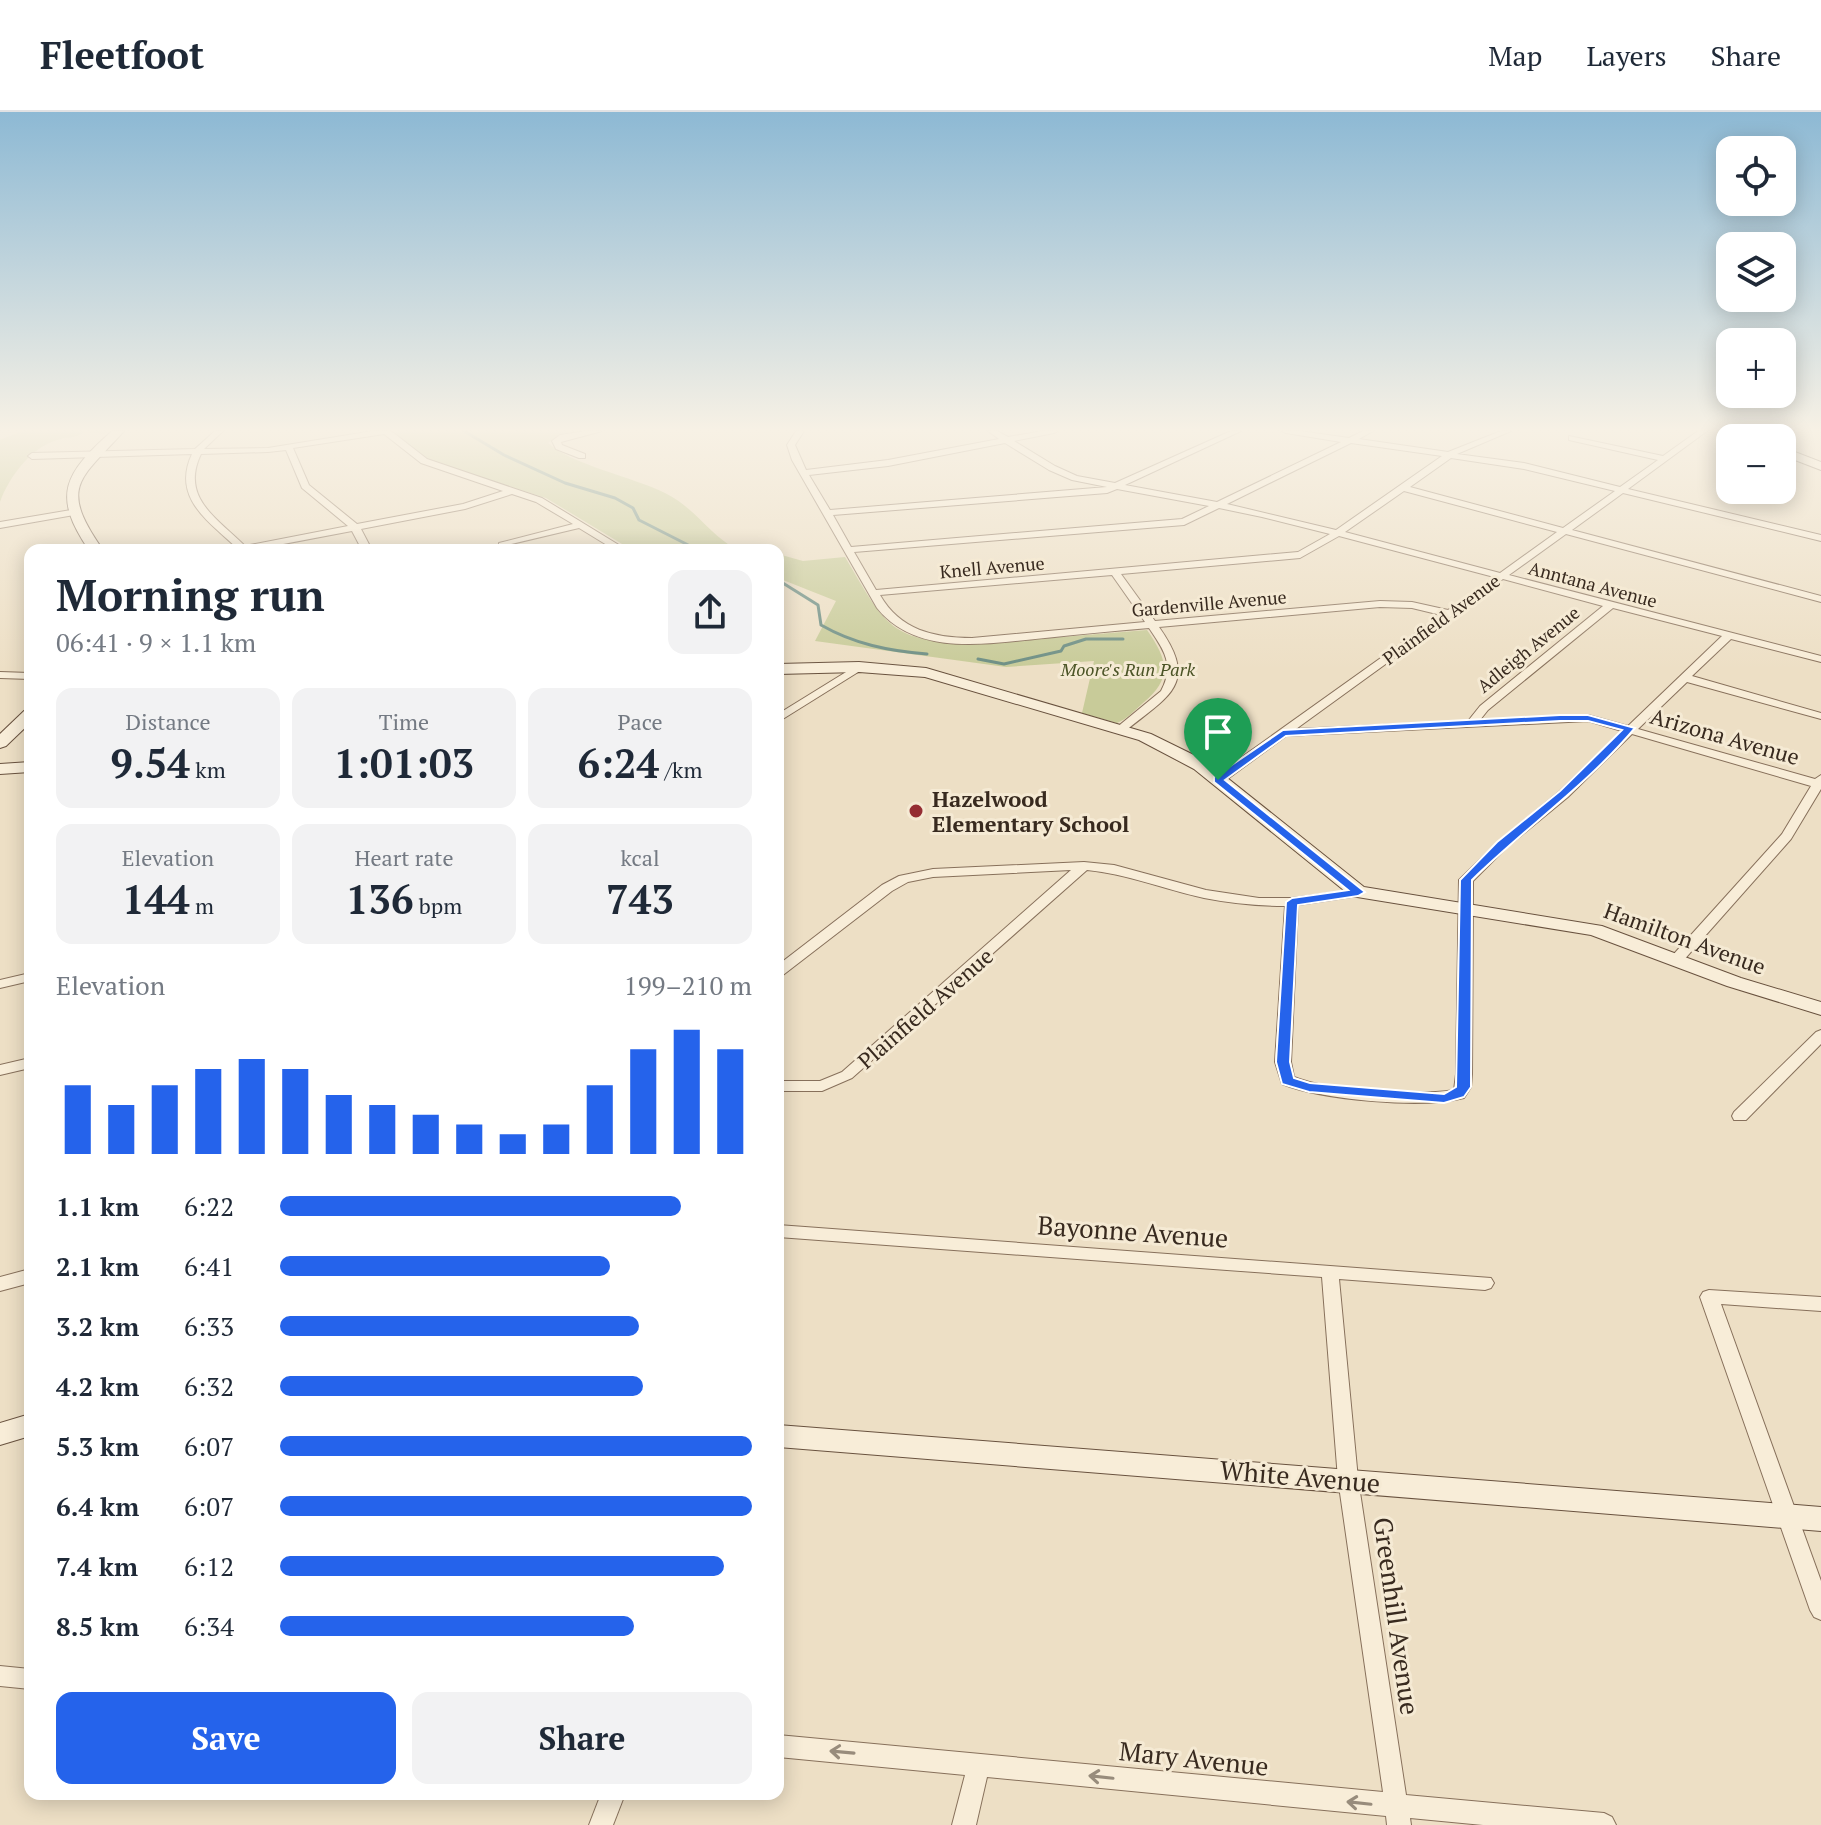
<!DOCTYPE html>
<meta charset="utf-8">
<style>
body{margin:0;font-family:"PT Serif",serif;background:#f2f2f3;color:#1f2937;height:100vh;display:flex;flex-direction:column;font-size:30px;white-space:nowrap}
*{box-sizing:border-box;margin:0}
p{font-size:26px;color:#747a83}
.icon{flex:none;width:44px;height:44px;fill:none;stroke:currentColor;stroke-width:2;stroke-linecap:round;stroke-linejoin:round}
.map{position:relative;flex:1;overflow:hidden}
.side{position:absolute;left:24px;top:432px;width:760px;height:1256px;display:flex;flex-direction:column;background:#fff;border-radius:16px;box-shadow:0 4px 20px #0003}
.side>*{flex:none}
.buttons{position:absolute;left:1716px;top:24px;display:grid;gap:16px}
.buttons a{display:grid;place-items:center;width:80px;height:80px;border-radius:16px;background:#fff;box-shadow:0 4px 20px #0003;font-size:40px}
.pin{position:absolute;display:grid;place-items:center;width:68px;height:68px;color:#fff;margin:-82px -34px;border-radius:50% 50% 50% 0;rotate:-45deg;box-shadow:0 0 8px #0007}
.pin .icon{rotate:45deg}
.round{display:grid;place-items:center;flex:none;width:84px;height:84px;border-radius:16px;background:#f2f2f3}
.headline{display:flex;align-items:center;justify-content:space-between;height:136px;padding:0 32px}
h1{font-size:44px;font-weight:700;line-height:60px}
.stats{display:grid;grid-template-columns:repeat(3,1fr);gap:12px;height:136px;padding:8px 32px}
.stats div{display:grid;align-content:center;border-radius:16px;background:#f2f2f3;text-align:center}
.stats b{font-size:40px;font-weight:700}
.stats small{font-size:22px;font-weight:400}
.stats p{font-size:22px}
.chart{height:224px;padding:16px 32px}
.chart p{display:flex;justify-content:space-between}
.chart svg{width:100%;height:144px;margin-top:8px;stroke:#2563eb;stroke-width:6}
.action{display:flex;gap:16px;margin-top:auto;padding:16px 32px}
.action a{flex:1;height:92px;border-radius:16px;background:#2563eb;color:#fff;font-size:32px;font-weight:700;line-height:92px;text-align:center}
.action a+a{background:#f2f2f3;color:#1f2937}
ul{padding:0 32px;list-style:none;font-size:26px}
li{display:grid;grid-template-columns:128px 96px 1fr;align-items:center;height:60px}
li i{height:20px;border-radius:10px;background:#2563eb}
header{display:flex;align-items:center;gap:48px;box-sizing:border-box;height:112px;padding:0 40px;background:#fff;border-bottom:2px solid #e0e1e3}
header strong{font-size:38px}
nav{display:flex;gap:44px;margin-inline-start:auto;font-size:28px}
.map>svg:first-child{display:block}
.green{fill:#c8cb99}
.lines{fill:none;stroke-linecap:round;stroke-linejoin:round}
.stream{stroke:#6d8e84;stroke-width:3}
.street-casing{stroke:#87705b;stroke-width:2}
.secondary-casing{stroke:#69523f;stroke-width:2}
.street{fill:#f8edd8;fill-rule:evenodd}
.secondary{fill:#f8edd8;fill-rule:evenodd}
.oneway{stroke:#988c7c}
.route{fill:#2563eb;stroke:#fff;stroke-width:2;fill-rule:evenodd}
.poi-dot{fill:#952d33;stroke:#f5ead4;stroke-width:3}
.labels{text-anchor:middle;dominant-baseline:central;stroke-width:6;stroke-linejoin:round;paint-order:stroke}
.far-street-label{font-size:18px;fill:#382a1f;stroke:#f5ead4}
.far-park-label{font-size:18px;font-style:italic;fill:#4b5426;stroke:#f5ead4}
.street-label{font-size:22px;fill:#382a1f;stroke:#f5ead4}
.poi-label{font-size:22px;font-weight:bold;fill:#382a1f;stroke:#f5ead4;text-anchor:start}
.near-street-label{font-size:26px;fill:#382a1f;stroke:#f5ead4}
</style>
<header>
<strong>Fleetfoot</strong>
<nav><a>Map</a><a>Layers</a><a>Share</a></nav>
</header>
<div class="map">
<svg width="1821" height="1713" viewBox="0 0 1821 1713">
<rect width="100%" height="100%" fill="#eddfc5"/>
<g class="green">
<path d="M22,319H108L104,322L85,319C75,327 72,324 61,327C32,333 9,365 0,390V328Z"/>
<path d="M393,319H580L560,322L548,331C570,352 633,365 665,381C694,395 709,422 737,438H632L546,386L436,351L419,342Z"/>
<path d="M778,442L803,449L845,445C886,514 889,530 976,532L1147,518C1168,548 1173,566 1143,591C1135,598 1127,607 1117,611L1082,601L1094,549L1006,555L815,529L836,489L778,466Z"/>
</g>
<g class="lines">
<g class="stream">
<path d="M464,319L504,343L565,371L615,386L633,396L639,408L698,438"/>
<path d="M778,468L818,493L821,513C854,532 889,539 927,542"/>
<path d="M978,547L1004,552L1061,539L1064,534L1086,527H1123"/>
</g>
<g class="street-casing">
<g id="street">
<path d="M215,319H223L204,337L268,336L373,319H391L427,347L542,386L627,438H615L579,416L499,435V431L573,412L536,390L512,382L465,397L361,417L372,438H362L352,419L252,438H239C210,410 171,387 192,342L32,347L28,344L32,341L195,337ZM384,322L421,351L503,379L463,392L357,412L309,373L293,336ZM286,338L302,376L348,414L245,434C217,406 180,386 201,342L268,340Z"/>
<path d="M586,319H602L561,330L562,333L585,342V346H579L556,337L552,329L560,323Z"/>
<path d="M796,319H804L795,333L806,358L888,348L999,327L988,319H997L1008,325L1043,319H1058L1054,321L1014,329L1055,354L1077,364L1115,371L1231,319H1241L1125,373L1217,390L1341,330L1286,321L1282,319H1300L1349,326L1363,319H1373L1359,327L1448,340L1501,319H1511L1457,342L1524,351L1620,375L1658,348L1569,328V324L1663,344L1698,319H1707L1628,377L1821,423V429L1623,381L1572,418L1821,484V490L1566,422L1509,463L1821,544V550L1731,527L1692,564L1821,601V607L1687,570L1638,617L1815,667L1821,663V677L1791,727L1682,850H1672L1670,847L1672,844L1782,722L1811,674L1632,622L1568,685L1506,736L1473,769L1472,962L1471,975L1464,986C1422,997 1323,988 1282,972L1275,950L1285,794C1258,794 1230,791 1204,786C1164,777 1127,762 1087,758L852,966L822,979H778V969H820L842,960L1071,758L933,765L908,770L892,779L783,863L778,864V853L882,773L899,764L933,757L1084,750L1114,753L1206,778L1259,786H1292L1363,777L1365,780L1358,784L1298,793L1291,950L1294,965C1328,979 1417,984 1454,978L1456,962L1459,768L1498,730L1560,679L1622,619L1588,609L1286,624L1222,671H1214V665L1441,503L1412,496L1380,495L1159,515C1200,573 1168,584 1124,620H1116V616L1161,579C1175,553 1164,538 1149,516C1114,519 1080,522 1045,526C989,531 917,546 877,496L792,348L787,333ZM1005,331L1049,358L1072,368L1107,375L830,398L809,363L888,354ZM1351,331L1442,344L1336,418L1227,392ZM1451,346L1524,357L1615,379L1563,416L1410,375ZM1117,377L1209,394L1182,407L851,435L833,403L1107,381ZM1404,379L1557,420L1500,461L1345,420ZM1219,396L1262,405L1330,422L1298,440L876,478L854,440L1184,413ZM1339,424L1494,465L1448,498L1412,490L1380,489L1155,509L1121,462L1300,446ZM1112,463L1145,510L972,526C934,526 900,518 880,483ZM1503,467L1603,494L1480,594L1468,609L1296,617ZM1613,496L1722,524L1628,614L1588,603L1480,608L1488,598Z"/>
<path d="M71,398L74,399V403L0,416V410Z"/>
<path d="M859,552L863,553V557L778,610V602Z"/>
<path d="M0,560L30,561V567L0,566Z"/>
<path d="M30,861V869L0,876V868Z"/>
<path d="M1821,918V932L1746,1008H1734L1732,1004L1734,1000L1816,920Z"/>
<path d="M30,946V956L0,963V953Z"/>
<path d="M778,1113L1491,1166L1494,1171L1491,1176L1485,1178L1339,1167L1358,1367L1406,1683L1604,1701L1612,1705L1616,1713H1483L1410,1706L1411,1713H1387L1386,1704L987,1665L976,1713H952L965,1663L778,1645V1623L1383,1680L1338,1367L1322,1165L778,1125Z"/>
<path d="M30,1157V1171L0,1179V1165Z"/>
<path d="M1709,1178L1821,1185V1199L1721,1192L1821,1469V1508L1814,1505L1810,1498L1700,1185L1703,1180Z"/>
<path d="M0,1554L30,1557V1577L0,1574Z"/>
<path d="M601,1682H625L613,1713H589Z"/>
</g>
</g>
<g class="secondary-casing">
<g id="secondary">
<path d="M112,319H124C80,368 58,374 103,438H89C51,383 65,361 112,319Z"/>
<path d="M1723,319H1739L1755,326H1738Z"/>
<path d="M1782,335L1821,350V358L1782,343Z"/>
<path d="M859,550L926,556L1151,622L1206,649L1364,775L1602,814L1741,866L1821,890V903L1727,874L1591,823L1351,784L1194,657L1139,628L925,565L859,560L778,562V552Z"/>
<path d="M30,597V611L6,634L0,636V622L24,599Z"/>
<path d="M30,650V660L0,662V652Z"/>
<path d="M30,1302V1324L0,1333V1311Z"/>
<path d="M778,1313L1821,1395V1419L778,1335Z"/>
</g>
</g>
<use href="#street" class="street"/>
<use href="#secondary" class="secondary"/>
</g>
<defs><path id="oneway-shaft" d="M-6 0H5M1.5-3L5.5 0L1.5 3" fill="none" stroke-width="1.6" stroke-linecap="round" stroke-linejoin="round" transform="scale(2)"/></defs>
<g class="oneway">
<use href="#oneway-shaft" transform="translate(842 1640) rotate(-175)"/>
<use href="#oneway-shaft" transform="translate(1101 1665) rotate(-174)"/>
<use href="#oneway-shaft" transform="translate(1359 1691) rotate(-174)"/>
</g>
<linearGradient id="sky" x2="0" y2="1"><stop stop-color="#8db9d4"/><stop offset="0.57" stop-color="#f7f1e5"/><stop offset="1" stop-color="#f7f1e5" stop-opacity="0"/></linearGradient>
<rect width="1821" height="558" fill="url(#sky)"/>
<path class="route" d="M1560,603H1588L1635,616C1587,673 1525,716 1472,768L1471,975L1464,985L1444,991L1309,980L1282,972L1276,950L1286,790L1292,786L1348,778L1214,670V665L1283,618ZM1560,609H1588L1622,618L1560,679L1497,730L1460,768L1456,975L1444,982L1310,971L1294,966L1290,950L1298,793L1358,784L1365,780L1225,668L1286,624Z"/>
<circle class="poi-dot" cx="916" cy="699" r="8"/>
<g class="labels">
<g class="far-street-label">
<text transform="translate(992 455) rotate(-5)">Knell Avenue</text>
<text transform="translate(1593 472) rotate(15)">Anntana Avenue</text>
<text transform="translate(1209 491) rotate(-5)">Gardenville Avenue</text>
<text transform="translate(1441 507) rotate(-36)">Plainfield Avenue</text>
<text transform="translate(1528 537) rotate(-39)">Adleigh Avenue</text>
</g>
<g class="far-park-label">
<text x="1128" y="557">Moore's Run Park</text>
</g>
<g class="street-label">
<text transform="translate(1725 624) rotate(16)">Arizona Avenue</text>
<text transform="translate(1685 826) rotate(20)">Hamilton Avenue</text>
<text transform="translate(925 896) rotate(-41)">Plainfield Avenue</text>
</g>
<g class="poi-label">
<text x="932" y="686">Hazelwood<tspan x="932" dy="25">Elementary School</tspan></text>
</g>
<g class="near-street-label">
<text transform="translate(1133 1119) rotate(4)">Bayonne Avenue</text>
<text transform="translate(1300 1364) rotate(5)">White Avenue</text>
<text transform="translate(1397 1504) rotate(82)">Greenhill Avenue</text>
<text transform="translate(1194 1646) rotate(6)">Mary Avenue</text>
</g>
</g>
</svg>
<div class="buttons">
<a><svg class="icon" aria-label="locate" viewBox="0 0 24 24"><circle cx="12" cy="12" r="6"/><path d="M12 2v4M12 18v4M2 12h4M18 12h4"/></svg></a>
<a><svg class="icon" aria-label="layers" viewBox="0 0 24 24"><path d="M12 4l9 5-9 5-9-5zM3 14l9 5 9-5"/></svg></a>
<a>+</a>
<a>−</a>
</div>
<div class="pin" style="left:1218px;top:668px;background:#1e9e55"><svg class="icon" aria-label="arrive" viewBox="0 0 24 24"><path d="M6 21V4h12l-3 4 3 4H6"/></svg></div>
<section class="side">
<div class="headline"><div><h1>Morning run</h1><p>06:41 · 9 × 1.1 km</p></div><a class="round"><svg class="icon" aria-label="share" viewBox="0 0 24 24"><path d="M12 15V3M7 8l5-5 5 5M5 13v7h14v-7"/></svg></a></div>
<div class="stats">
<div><p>Distance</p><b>9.54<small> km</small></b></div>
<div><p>Time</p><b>1:01:03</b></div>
<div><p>Pace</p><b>6:24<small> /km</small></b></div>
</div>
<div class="stats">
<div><p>Elevation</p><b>144<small> m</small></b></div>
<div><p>Heart rate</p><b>136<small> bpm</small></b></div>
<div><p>kcal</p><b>743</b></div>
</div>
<div class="chart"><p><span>Elevation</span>199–210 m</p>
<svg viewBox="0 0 160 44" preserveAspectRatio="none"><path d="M5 44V23M15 44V29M25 44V23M35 44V18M45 44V15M55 44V18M65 44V26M75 44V29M85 44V32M95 44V35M105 44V38M115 44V35M125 44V23M135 44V12M145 44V6M155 44V12"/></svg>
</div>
<ul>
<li><b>1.1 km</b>6:22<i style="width:85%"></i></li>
<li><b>2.1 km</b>6:41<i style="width:70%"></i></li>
<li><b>3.2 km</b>6:33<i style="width:76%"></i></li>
<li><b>4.2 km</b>6:32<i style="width:77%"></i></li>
<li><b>5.3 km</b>6:07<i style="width:100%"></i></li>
<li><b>6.4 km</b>6:07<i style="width:100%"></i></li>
<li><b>7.4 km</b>6:12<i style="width:94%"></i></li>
<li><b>8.5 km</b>6:34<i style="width:75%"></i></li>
</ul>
<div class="action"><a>Save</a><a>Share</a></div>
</section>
</div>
